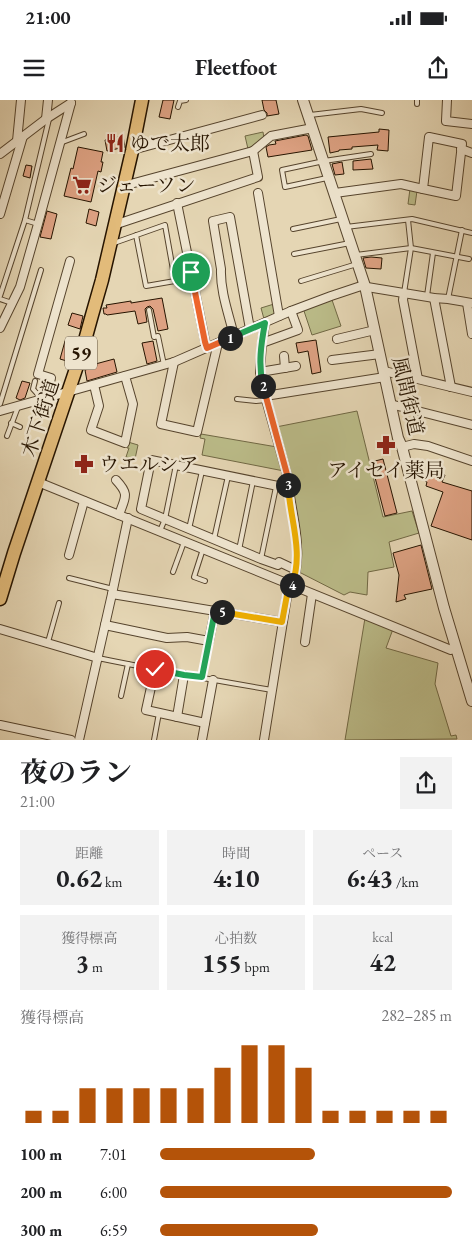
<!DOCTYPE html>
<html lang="ja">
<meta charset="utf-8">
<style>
body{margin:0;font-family:"EB Garamond","Noto Serif JP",serif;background:#f2f2f2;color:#202124;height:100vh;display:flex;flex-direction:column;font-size:19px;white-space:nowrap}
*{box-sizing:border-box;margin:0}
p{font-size:16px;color:#757577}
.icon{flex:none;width:28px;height:28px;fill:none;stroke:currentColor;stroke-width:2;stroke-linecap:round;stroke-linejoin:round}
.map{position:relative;height:640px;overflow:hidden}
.sheet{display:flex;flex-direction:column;background:#fff;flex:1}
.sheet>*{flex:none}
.pin{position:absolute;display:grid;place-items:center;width:42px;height:42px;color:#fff;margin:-21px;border:2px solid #fff;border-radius:50%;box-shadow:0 1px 5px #0007}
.km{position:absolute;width:25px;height:25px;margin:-12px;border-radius:50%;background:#222;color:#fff;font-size:14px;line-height:25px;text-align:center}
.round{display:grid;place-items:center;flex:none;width:52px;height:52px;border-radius:0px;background:#f2f2f2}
.overview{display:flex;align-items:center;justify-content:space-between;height:85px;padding:0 20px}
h1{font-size:28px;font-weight:700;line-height:38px}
.stats{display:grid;grid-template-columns:repeat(3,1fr);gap:8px;height:85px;padding:5px 20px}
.stats div{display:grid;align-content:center;border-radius:0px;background:#f2f2f2;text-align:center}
.stats b{font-size:25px;font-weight:700}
.stats small{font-size:14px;font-weight:400}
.stats p{font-size:14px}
.chart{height:140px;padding:10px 20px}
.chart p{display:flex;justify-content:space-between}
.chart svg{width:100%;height:90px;margin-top:5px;stroke:#b45309;stroke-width:6}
ul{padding:0 20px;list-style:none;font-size:16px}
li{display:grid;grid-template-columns:80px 60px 1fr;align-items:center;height:38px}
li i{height:12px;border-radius:6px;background:#b45309}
.status{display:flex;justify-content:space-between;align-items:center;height:35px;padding:0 25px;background:#fff;direction:ltr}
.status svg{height:14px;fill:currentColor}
header{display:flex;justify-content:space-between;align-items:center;height:65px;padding:0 20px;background:#fff;font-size:22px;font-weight:700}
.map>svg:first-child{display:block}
.green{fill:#bbbc89;stroke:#706844}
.building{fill:#dea283;stroke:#261400}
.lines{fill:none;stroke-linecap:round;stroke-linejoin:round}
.service-casing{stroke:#56442d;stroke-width:6}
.minor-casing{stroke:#56442d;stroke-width:10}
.tertiary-casing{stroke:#56442d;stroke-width:12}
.primary-casing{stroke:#261400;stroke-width:15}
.service{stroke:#eee4ce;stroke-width:4}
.minor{stroke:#eee4ce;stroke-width:8}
.tertiary{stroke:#eee4ce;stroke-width:10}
.primary{stroke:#e2bb7a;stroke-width:12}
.split-1-casing{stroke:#fff;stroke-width:10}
.split-2-casing{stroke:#fff;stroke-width:10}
.split-3-casing{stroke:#fff;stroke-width:10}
.split-4-casing{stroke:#fff;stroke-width:10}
.split-5-casing{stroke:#fff;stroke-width:10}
.split-6-casing{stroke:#fff;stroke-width:10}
.split-1{stroke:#f0652b;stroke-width:6}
.split-2{stroke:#22a559;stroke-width:6}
.split-3{stroke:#f0652b;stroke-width:6}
.split-4{stroke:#f5b400;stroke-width:6}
.split-5{stroke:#f5b400;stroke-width:6}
.split-6{stroke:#22a559;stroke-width:6}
.labels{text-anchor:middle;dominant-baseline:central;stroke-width:5;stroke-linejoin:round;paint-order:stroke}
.shield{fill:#eee4ce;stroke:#62523e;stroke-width:1}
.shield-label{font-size:19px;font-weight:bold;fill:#261400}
.poi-label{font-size:20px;fill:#261400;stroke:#eee4ce;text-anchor:start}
.street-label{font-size:20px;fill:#261400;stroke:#eee4ce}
</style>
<div class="status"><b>21:00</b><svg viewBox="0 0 49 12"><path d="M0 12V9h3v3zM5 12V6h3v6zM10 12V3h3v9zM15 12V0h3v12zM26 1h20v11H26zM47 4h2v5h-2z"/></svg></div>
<header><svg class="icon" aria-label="menu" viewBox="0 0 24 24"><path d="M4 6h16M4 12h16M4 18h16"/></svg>Fleetfoot<svg class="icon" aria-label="share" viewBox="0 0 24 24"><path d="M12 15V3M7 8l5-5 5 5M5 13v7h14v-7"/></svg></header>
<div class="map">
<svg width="472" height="640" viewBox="0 0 472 640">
<rect width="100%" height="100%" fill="#e5d6b4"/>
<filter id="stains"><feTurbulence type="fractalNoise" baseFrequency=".004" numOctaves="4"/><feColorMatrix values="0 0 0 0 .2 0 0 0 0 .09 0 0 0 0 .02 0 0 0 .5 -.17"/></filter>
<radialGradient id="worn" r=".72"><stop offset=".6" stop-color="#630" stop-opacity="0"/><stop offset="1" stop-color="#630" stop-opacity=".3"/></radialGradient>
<g class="green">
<path d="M263,32L264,38L248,49L245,36Z"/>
<path d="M410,89L417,91L415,105L408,104Z"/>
<path d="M331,197L341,226L312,235L303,208Z"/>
<path d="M274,204L276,213L264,219L261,208Z"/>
<path d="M357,311L383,417L412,411L419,433L389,442L394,467L368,472L367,495L350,492L344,495L299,472V445L276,327Z"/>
<path d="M201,334L277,347L284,371L202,355L205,339L200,338Z"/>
<path d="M128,342L138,345L135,359L126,357L129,348H127Z"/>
<path d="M365,518L393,529L386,548L438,563L435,584L451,636L456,635L457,639L345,640Z"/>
</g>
<g class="building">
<path d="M163,0H174L170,19L159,17Z"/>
<path d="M262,0H276L279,14L267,16V13L264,10Z"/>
<path d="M379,29L389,30L388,51L377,50L378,45L352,47V49L339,50V51L330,53L328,37L379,32Z"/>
<path d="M306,35L308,36L312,50L268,57L266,47L269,45L276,44L275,41Z"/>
<path d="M123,36L125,47L107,51L105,40Z"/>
<path d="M78,47L103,52L101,62H103L101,72L98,71L91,102L64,96L71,68L73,69Z"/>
<path d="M371,59L373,69L353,70V61Z"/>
<path d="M342,62L344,74L335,75L332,64Z"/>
<path d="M26,65L32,66L30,78L23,76Z"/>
<path d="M89,109L99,112L96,126L86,123Z"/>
<path d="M47,111L57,114L51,139L40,137Z"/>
<path d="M371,157L382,158L381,169L366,168L363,158Z"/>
<path d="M162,198L168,229L158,231L153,209L150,206L147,207L145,209L147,222L138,224L135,211L107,215L106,214H104L103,208H107L106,205L131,201V203Z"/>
<path d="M72,213L83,216L80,229L68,225Z"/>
<path d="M316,240L321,272L312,274L308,251L298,253L296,243Z"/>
<path d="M65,241L75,244L70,262L60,259Z"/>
<path d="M153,241L157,261L147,264L142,243Z"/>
<path d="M114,259L117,272L87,281L85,270L89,269L88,266Z"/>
<path d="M22,281L30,283L25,298L20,300L16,298Z"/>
<path d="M390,340L392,347L381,350L379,343Z"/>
<path d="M383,359L397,413L385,416L371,362Z"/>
<path d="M429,370L445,375L442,382L472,391V440L431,426L443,392L426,386L427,382L425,381Z"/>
<path d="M421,445L432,489L404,495L406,499L396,502L399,475L393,453Z"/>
</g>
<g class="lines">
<g class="service-casing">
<g id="service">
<path d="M417,4V0"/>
<path d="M178,7L180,1L186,0"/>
<path d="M310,15L361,9L382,13"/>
<path d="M60,43L84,34"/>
<path d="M327,78L285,87L282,70L324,61L371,54"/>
<path d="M25,120L38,124"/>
<path d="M346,127L412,119L472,133"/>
<path d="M293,129L341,119"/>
<path d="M114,143L165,125L175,181L146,186L136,135"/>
<path d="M294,154L350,143"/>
<path d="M356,155L411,148L469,159"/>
<path d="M301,181L357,164"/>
<path d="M404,193L411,148L408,120"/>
<path d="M0,196L25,120L49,19"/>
<path d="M427,196L433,153"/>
<path d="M0,199L12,203"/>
<path d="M448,199L462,130"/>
<path d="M149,210L154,237L158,236L164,265"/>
<path d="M35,281L33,289L42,299"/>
<path d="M237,299L256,301L266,300"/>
<path d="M0,304L41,170"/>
<path d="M11,323L20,327"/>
<path d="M7,336L18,307"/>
<path d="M189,429L202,371"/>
<path d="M160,431L165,419L176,365"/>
<path d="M214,439L228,376"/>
<path d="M203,449L194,477L205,481"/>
<path d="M239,450L253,381"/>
<path d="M261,459L276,387"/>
<path d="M173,472L184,442"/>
<path d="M69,478L113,489"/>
<path d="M48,542L59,503"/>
<path d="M98,558C156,570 213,580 272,590"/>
<path d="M202,577L209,541"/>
<path d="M121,596L128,564"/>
<path d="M154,640L159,613"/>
</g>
</g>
<g class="minor-casing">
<g id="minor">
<path d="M447,0L446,21L472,24"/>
<path d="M46,19L48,0"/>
<path d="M429,37L462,44L456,96L423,89Z"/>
<path d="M17,41L21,0"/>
<path d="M132,48L136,49L262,15"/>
<path d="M461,49L472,53"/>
<path d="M0,54L46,19L71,3"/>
<path d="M123,86L253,51L271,36L313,28"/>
<path d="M258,93L279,216"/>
<path d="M335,93L401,84L423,89"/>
<path d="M177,103L205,241L207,248"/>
<path d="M0,114L23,36"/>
<path d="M114,125L258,77L253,51"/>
<path d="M404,193L403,200L418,279"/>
<path d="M434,198L451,287"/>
<path d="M467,203L472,234"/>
<path d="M265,223L262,243L260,272L265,296L288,378C289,401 297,425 297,447C298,460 296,473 292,485"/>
<path d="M0,228L20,187L38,124L71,3"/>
<path d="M234,236C229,215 220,191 221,169L213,121L230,117L250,229"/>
<path d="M337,239L375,230"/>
<path d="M262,243L298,230L291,211"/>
<path d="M284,256L285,268"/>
<path d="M332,260L380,254"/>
<path d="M174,262L161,324L197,332L218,243"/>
<path d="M384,271L472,292"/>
<path d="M260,272L296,266"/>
<path d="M94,285L99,306L91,330L125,343L133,304L125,276"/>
<path d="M265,296L385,277"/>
<path d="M46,298L51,278L38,274L70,161"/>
<path d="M390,304L472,325"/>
<path d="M0,311L174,262L291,211L331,196L361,186L434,198L448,199L472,203"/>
<path d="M402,347L414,344L428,346L472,361"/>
<path d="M116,380C130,395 125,397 119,415"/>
<path d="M38,382L451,550L455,548"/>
<path d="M288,388L151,360L141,409L261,459L278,465L279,462L296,470"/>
<path d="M69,455L84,401"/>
<path d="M112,494L282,522"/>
<path d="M105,525L167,538L187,537L209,541L215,511"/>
<path d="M0,529L98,558"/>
<path d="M305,542L312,494"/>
<path d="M155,569L146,610L205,623"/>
<path d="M177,617L184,575"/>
<path d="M0,625L71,640"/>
<path d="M79,640L112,494L128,418"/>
<path d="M202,640L213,580"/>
<path d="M264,640L289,484"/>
</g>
</g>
<g class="tertiary-casing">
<path id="tertiary" d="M303,0L365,186L398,338L402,347L444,508L472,601"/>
</g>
<g class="primary-casing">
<path id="primary" d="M0,499L14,453L82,251L92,215L102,180L132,51L142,0"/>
</g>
<use href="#service" class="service"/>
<use href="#minor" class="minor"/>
<use href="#tertiary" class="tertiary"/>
<use href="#primary" class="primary"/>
</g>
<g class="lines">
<g class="split-1-casing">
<path id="split-1" d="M191,172L205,242L207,248L230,238"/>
</g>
<g class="split-2-casing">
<path id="split-2" d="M230,238L265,223C261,244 258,265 263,286"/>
</g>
<g class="split-3-casing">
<path id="split-3" d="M263,286L288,378V385"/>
</g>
<g class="split-4-casing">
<path id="split-4" d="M288,385C290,420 304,451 292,485"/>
</g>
<g class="split-5-casing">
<path id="split-5" d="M222,512L282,522L289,484L292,485"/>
</g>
<g class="split-6-casing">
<path id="split-6" d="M155,569L184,575L202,577L215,511L222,512"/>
</g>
<use href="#split-1" class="split-1"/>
<use href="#split-2" class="split-2"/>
<use href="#split-3" class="split-3"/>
<use href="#split-4" class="split-4"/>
<use href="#split-5" class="split-5"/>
<use href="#split-6" class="split-6"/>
</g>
<defs>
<g id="restaurant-bare" transform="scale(1.5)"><path d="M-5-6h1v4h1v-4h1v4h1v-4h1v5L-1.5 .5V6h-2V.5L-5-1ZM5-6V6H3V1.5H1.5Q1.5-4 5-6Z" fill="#8f2418" stroke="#eee4ce" stroke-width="2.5" paint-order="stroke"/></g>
<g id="supermarket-bare" transform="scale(1.5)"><path d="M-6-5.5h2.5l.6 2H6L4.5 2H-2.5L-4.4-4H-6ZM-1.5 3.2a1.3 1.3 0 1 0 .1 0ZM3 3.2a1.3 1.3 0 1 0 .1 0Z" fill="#8f2418" stroke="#eee4ce" stroke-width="2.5" paint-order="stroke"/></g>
<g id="pharmacy-bare" transform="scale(1.5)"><path d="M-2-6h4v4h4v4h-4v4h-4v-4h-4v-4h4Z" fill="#8f2418" stroke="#eee4ce" stroke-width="2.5" paint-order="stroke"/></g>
</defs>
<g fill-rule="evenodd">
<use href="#restaurant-bare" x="115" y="43"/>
<use href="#supermarket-bare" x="82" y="85"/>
<use href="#pharmacy-bare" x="386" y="345"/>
<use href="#pharmacy-bare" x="84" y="364"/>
</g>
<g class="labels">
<rect class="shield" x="65" y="236.5" width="32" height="33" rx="4"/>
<g class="shield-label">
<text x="81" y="253">59</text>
</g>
<g class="poi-label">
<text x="130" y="43">ゆで太郎</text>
<text x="97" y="85">ジェーソン</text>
<text x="99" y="364">ウエルシア</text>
<text x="386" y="370" text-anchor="middle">アイセイ薬局</text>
</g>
<g class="street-label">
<text transform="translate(408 296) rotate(77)">風間街道</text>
<text transform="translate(40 318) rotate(-72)">木下街道</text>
</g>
</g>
<rect width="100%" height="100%" filter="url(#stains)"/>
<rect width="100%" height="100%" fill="url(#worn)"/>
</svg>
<div class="pin" style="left:191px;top:172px;background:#1e9e55"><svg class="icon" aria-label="arrive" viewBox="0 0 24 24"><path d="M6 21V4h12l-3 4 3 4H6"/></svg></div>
<div class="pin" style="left:155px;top:569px;background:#d93025"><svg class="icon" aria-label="check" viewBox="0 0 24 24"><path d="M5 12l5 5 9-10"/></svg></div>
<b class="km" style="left:230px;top:238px">1</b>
<b class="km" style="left:263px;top:286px">2</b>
<b class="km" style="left:288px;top:385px">3</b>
<b class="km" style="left:292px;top:485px">4</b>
<b class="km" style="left:222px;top:512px">5</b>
</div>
<section class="sheet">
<div class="overview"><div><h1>夜のラン</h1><p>21:00</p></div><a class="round"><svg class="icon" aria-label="share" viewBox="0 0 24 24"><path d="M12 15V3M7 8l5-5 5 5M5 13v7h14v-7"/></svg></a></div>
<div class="stats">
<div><p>距離</p><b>0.62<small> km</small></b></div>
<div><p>時間</p><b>4:10</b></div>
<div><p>ペース</p><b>6:43<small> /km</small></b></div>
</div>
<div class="stats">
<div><p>獲得標高</p><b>3<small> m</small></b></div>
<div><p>心拍数</p><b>155<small> bpm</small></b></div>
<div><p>kcal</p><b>42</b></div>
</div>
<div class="chart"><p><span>獲得標高</span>282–285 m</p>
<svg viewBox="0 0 160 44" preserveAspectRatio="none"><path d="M5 44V38M15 44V38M25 44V27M35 44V27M45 44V27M55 44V27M65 44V27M75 44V17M85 44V6M95 44V6M105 44V17M115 44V38M125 44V38M135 44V38M145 44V38M155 44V38"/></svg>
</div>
<ul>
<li><b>100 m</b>7:01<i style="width:53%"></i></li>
<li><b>200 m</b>6:00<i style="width:100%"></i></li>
<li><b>300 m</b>6:59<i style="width:54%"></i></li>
</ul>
</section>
